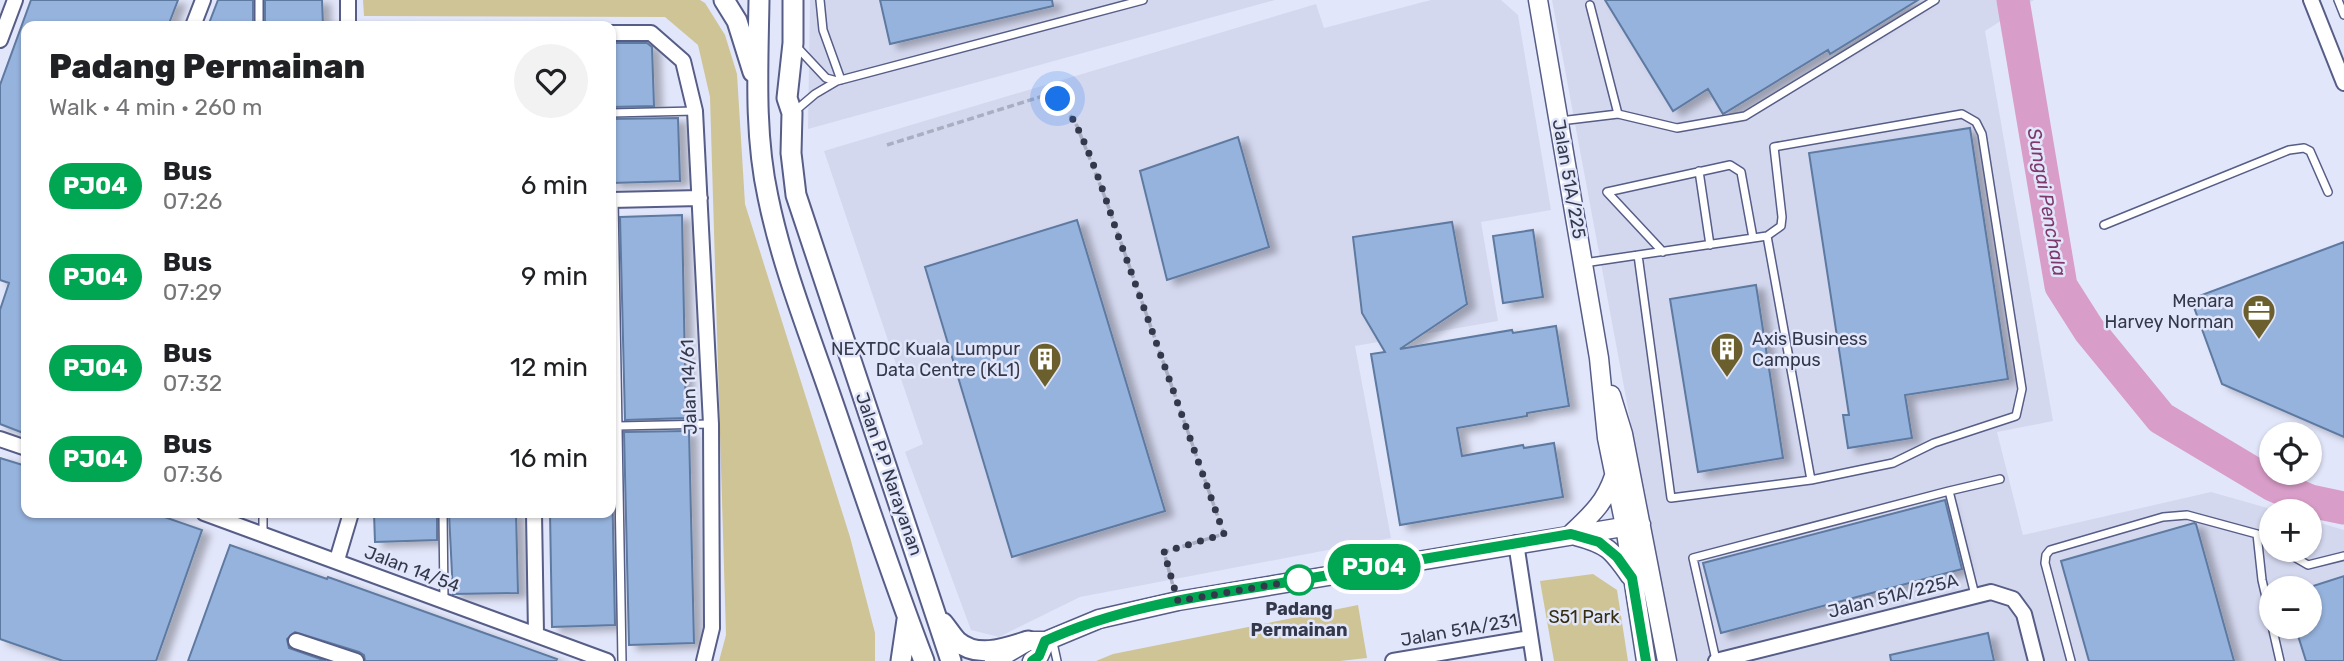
<!DOCTYPE html>
<meta charset="utf-8">
<style>
:root{--surface:#fff;--page:#f2f2f2;--text:#202124;--muted:#757577}
body{margin:0;font-family:Rubik,sans-serif;background:var(--page);color:var(--text);height:100vh;display:flex;flex-direction:column;font-size:26px;white-space:nowrap}
*{box-sizing:border-box;margin:0}
p{font-size:23px;color:var(--muted)}
.icon{flex:none;width:38px;height:38px;fill:none;stroke:currentColor;stroke-width:2;stroke-linecap:round;stroke-linejoin:round}
.map{position:relative;flex:1;overflow:hidden}
.details{position:absolute;left:21px;top:21px;width:595px;height:497px;display:flex;flex-direction:column;background:var(--surface);border-radius:14px;box-shadow:0 2px 5px #0004}
.details>*{flex:none}
.badge{padding:0 14px;border-radius:23px;font-size:24px;line-height:46px}
.tools{position:absolute;left:2259px;top:422px;display:grid;gap:14px}
.tools a{display:grid;place-items:center;width:63px;height:63px;border-radius:50%;background:var(--surface);box-shadow:0 2px 5px #0004;font-size:35px}
.you{position:absolute;width:35px;height:35px;margin:-18px;border:5px solid #fff;border-radius:50%;background:#1a73e8;box-shadow:0 0 0 10px #1a73e833}
.map>.badge{position:absolute;translate:-50% -50%;box-shadow:0 0 0 4px #fff}
.round{display:grid;place-items:center;flex:none;width:74px;height:74px;border-radius:37px;background:var(--page)}
.overview{display:flex;align-items:center;justify-content:space-between;height:119px;padding:0 28px}
h1{font-size:33px;font-weight:800;line-height:52px}
ul{padding:0;list-style:none}
li{display:flex;align-items:center;gap:21px;height:91px;padding:0 28px}
li div{flex:1}
li b{display:block;font-size:26px}
li em{font-style:normal}
li .badge{min-width:77px;font-weight:700;text-align:center}
.map>svg:first-child{display:block}
.built{fill:#d4d8ef;fill-rule:evenodd}
.green{fill:#cec496}
.lines{fill:none;stroke-linecap:round;stroke-linejoin:round}
.river{stroke:#d89dc8;stroke-width:33}
.building{fill:#96b3dd;stroke:#5e7aa1;stroke-width:2;filter:url(#shadow)}
.service-casing{stroke:#565d87;stroke-width:10}
.minor-casing{stroke:#565d87;stroke-width:18}
.tertiary-casing{stroke:#565d87;stroke-width:21}
.secondary-casing{stroke:#565d87;stroke-width:23}
.path{stroke:#aaaec2;stroke-width:3.5;stroke-dasharray:7 3.5;stroke-linecap:butt}
.service{stroke:#fff;stroke-width:7}
.minor{stroke:#fff;stroke-width:14}
.tertiary{stroke:#fff;stroke-width:18}
.secondary{stroke:#fff;stroke-width:19}
.line-casing{stroke:#fff;stroke-width:16}
.line{stroke:#00a651;stroke-width:10}
.walk{stroke:#34384b;stroke-width:7;stroke-dasharray:0 12.6}
.stop-dot{fill:#fff;stroke:#00a651;stroke-width:3.5}
.labels{text-anchor:middle;dominant-baseline:central;stroke-width:5;stroke-linejoin:round;paint-order:stroke}
.street-label{font-size:18px;fill:#34384b;stroke:#e2e6fa}
.poi-label{font-size:18px;fill:#34384b;stroke:#e2e6fa;text-anchor:end}
.stop-label{font-size:18px;font-weight:bold;fill:#34384b;stroke:#e2e6fa}
.park-label{font-size:18px;fill:#342d0e;stroke:#e2e6fa}
.water-label{font-size:19px;font-style:italic;fill:#7e386e;stroke:#e2e6fa}
</style>
<div class="map">
<svg width="2344" height="661" viewBox="0 0 2344 661">
<defs>
<filter id="shadow"><feDropShadow dx="8" dy="4.5" stdDeviation="3.5" flood-color="#0004"/></filter>
</defs>
<rect width="100%" height="100%" fill="#e2e6fa"/>
<path class="built" d="M810 0H1275L808 129Z
M1431 0H1501L1518 15 1551 210 1481 222 1498 321 1355 346 1391 538 1080 597 999 637 971 630 905 452 923 444 824 151 1316 4 1324 28Z
M1552 0H2034L1985 31 2053 421 1997 432 2023 535 2211 492 2278 511H2272V550H2310V520L2344 530V661H1675ZM2272 588H2310V626H2272Z"/>
<path class="green" d="M363 0H700L705 3 725 35 737 74 745 204 850 537 875 633V661H719L726 635 710 97 698 45 665 17 364 16Z
M1593 574 1617 590 1628 661H1554L1540 581Z
M1358 605 1367 658 1340 661H1096L1113 654Z"/>
<g class="lines">
<path class="river" d="M2013 0 2061 286 2089 330 2161 418 2273 485 2310 501 2344 508"/>
</g>
<path class="building" d="M31 0H178L168 26H26V434L0 424V310L9 283 0 280V85Z
M218 0H253V26H208Z
M265 0H322L323 26H265Z
M880 0H1052L1053 6 890 44Z
M1605 0H1918L1830 54 1828 50 1723 114 1708 89 1673 111Z
M611 43H647L652 47 654 106 611 107Z
M678 118 680 181 611 183V119Z
M1970 128 2008 379 1905 395 1912 438 1848 448 1843 415H1849L1809 153Z
M1238 137 1269 247 1167 280 1140 171Z
M682 215 686 418 625 420 620 217Z
M1077 220 1165 511 1012 557 925 267Z
M1452 222 1467 304 1400 349 1512 330 1513 333 1556 326 1569 406 1527 413V416L1457 428 1462 456 1523 445 1524 448 1554 443 1563 497 1400 525 1371 354 1385 352 1362 313 1353 237Z
M1533 230 1543 297 1503 303 1493 236Z
M2344 242V437L2222 384 2191 299Z
M1756 285 1783 458 1698 472 1670 299Z
M611 431 615 625 552 627 550 513H611Z
M686 431H689L694 643 629 645 624 432Z
M0 458 26 466V513H153L202 530 156 661H63L0 639Z
M1945 500 1962 569 1721 633 1703 563Z
M374 513H437V540L375 542Z
M449 513H516L518 593 453 594Z
M2194 523 2196 524 2234 661H2089L2061 561Z
M230 545 327 579 328 577 557 659 556 661H365L364 655 359 652 295 632 287 639 289 648 326 661H188Z
M2344 576V661H2306L2295 626H2310V587Z
M1988 633 1994 661H1891L1890 655Z"/>
<g class="lines">
<defs>
<path id="service" d="M259 0V26
M820 0 823 30 841 80
M2338 0 2344 15
M1590 5 1618 114
M837 81 1143 0
M795 111 815 94 837 81 826 78 796 46
M611 113 695 111
M1560 121 1618 114 1677 128 1745 116 1935 0
M1699 171 1710 245
M614 200 622 661
M2104 225 2289 150 2304 148 2310 151 2328 192
M1663 252 1607 192 1730 165 1741 172 1753 238
M1638 255 1671 498 1811 480 1893 463 1934 443 2016 416 2022 389 1982 134 1976 122 1962 114 1774 147 1782 217 1781 226 1767 236
M1584 263 1767 236 1811 480
M618 426 711 424
M1949 491 2000 479
M263 513V534
M443 513 444 601
M2257 534 2262 580 2272 623
M2282 550 2308 565 2344 556
M2272 626 2280 661
M1052 638 1057 661
M1716 660 1693 558 1949 491 1975 595
M2071 661 2045 563 2046 555 2050 550 2163 517 2187 515 2257 534 2272 543"/>
<path id="minor" d="M348 0V26
M2311 0 2344 83
M193 26 203 0
M611 33H651L683 61 695 111 711 424 712 628 704 661
M0 40 15 0
M611 200 700 198
M0 439 26 448
M204 513 607 661
M534 513 536 634
M1516 543 1534 661
M337 560 351 513
M296 641 356 661
M1393 661 1530 638
M1716 661 1991 592 2013 599 2024 614 2036 661"/>
<path id="tertiary" d="M1538 0 1599 358 1607 438 1625 526 1646 661
M1611 395 1623 434 1667 661
M1571 534C1591 515 1605 503 1614 476
M1576 536C1607 544 1612 550 1630 576
M994 661 1028 641H1046L1099 619 1178 601 1641 524
M1032 661 1039 656 1046 641"/>
<path id="secondary" d="M724 0 737 21 753 72
M759 0C758 65 754 133 768 197 782 266 809 333 832 400 862 487 891 575 924 661
M793 0V43L787 98 792 113 791 153 796 195 951 661
M943 623C948 629 952 636 957 641 977 659 1006 648 1028 641
M901 661 907 620"/>
</defs>
<use href="#service" class="service-casing"/>
<use href="#minor" class="minor-casing"/>
<use href="#tertiary" class="tertiary-casing"/>
<use href="#secondary" class="secondary-casing"/>
<path class="path" d="M887 145 1043 96H1053L1062 103 1077 126 1106 200 1224 534 1164 552 1173 586"/>
<use href="#service" class="service"/>
<use href="#minor" class="minor"/>
<use href="#tertiary" class="tertiary"/>
<use href="#secondary" class="secondary"/>
</g>
<g class="lines">
<defs>
<path id="line" d="M1032 661 1039 656 1045 641C1120 606 1207 595 1288 582 1382 566 1477 550 1571 534L1599 542 1617 557 1632 578 1646 661"/>
</defs>
<use href="#line" class="line-casing"/>
<use href="#line" class="line"/>
<path class="walk" d="M1058 99C1083 122 1108 207 1120 241 1155 338 1189 436 1224 534L1164 552 1178 601 1299 580"/>
</g>
<defs>
<symbol id="office-pin" viewBox="-11 -11 22 30"><path d="M0 17L-7.5 6A9.5 9.5 0 1 1 7.5 6Z" fill="#6b602d" stroke="#e2e6fa"/><path d="M-6-3h4V-5.5h4V-3h4V5H-6ZM-1-4.5V-3h2v-1.5ZM-6 0V1H6V0Z" fill="#fff"/></symbol>
<symbol id="building-pin" viewBox="-11 -11 22 30"><path d="M0 17L-7.5 6A9.5 9.5 0 1 1 7.5 6Z" fill="#6b602d" stroke="#e2e6fa"/><path d="M-4-6H4V6H1V3H-1V6H-4ZM-2.5-4.3h1.7v1.8h-1.7ZM.8-4.3h1.7v1.8H.8ZM-2.5-1h1.7V.8h-1.7ZM.8-1h1.7V.8H.8Z" fill="#fff"/></symbol>
</defs>
<g fill-rule="evenodd">
<use href="#office-pin" x="2240" y="292" width="38" height="52"/>
<use href="#building-pin" x="1708" y="330" width="38" height="52"/>
<use href="#building-pin" x="1026" y="340" width="38" height="52"/>
</g>
<circle class="stop-dot" cx="1299" cy="580" r="14"/>
<g class="labels">
<g class="street-label">
<text transform="translate(1569 179) rotate(80)">Jalan 51A/225</text>
<text transform="translate(689 387) rotate(-92)">Jalan 14/61</text>
<text transform="translate(889 474) rotate(71)">Jalan P.P Narayanan</text>
<text transform="translate(412 569) rotate(21)">Jalan 14/54</text>
<text transform="translate(1893 596) rotate(-14)">Jalan 51A/225A</text>
<text transform="translate(1459 630) rotate(-10)">Jalan 51A/231</text>
</g>
<g class="poi-label">
<text x="2234" y="301">Menara<tspan x="2234" dy="21">Harvey Norman</tspan></text>
<text x="1752" y="339" text-anchor="start">Axis Business<tspan x="1752" dy="21">Campus</tspan></text>
<text x="1020" y="349">NEXTDC Kuala Lumpur<tspan x="1020" dy="21">Data Centre (KL1)</tspan></text>
</g>
<g class="stop-label">
<text x="1299" y="609">Padang<tspan x="1299" dy="21">Permainan</tspan></text>
</g>
<g class="park-label">
<text x="1584" y="617">S51 Park</text>
</g>
<g class="water-label">
<text transform="translate(2047 202) rotate(80)">Sungai Penchala</text>
</g>
</g>
</svg>
<div class="tools">
<a><svg class="icon" aria-label="locate" viewBox="0 0 24 24"><circle cx="12" cy="12" r="6"/><path d="M12 2v4M12 18v4M2 12h4M18 12h4"/></svg></a>
<a>+</a>
<a>−</a>
</div>
<div class="you" style="left:1058px;top:99px"></div>
<b class="badge" style="left:1374px;top:567px;background:#00a651;color:#fff">PJ04</b>
<section class="details">
<div class="overview"><div><h1>Padang Permainan</h1><p>Walk · 4 min · 260 m</p></div><a class="round"><svg class="icon" aria-label="heart" viewBox="0 0 24 24"><path d="M12 20l-8-8c-3-5 5-10 8-4 3-6 11-1 8 4z"/></svg></a></div>
<ul>
<li><span class="badge" style="background:#00a651;color:#fff">PJ04</span><div><b>Bus</b><p>07:26</p></div><em>6 min</em></li>
<li><span class="badge" style="background:#00a651;color:#fff">PJ04</span><div><b>Bus</b><p>07:29</p></div><em>9 min</em></li>
<li><span class="badge" style="background:#00a651;color:#fff">PJ04</span><div><b>Bus</b><p>07:32</p></div><em>12 min</em></li>
<li><span class="badge" style="background:#00a651;color:#fff">PJ04</span><div><b>Bus</b><p>07:36</p></div><em>16 min</em></li>
</ul>
</section>
</div>
